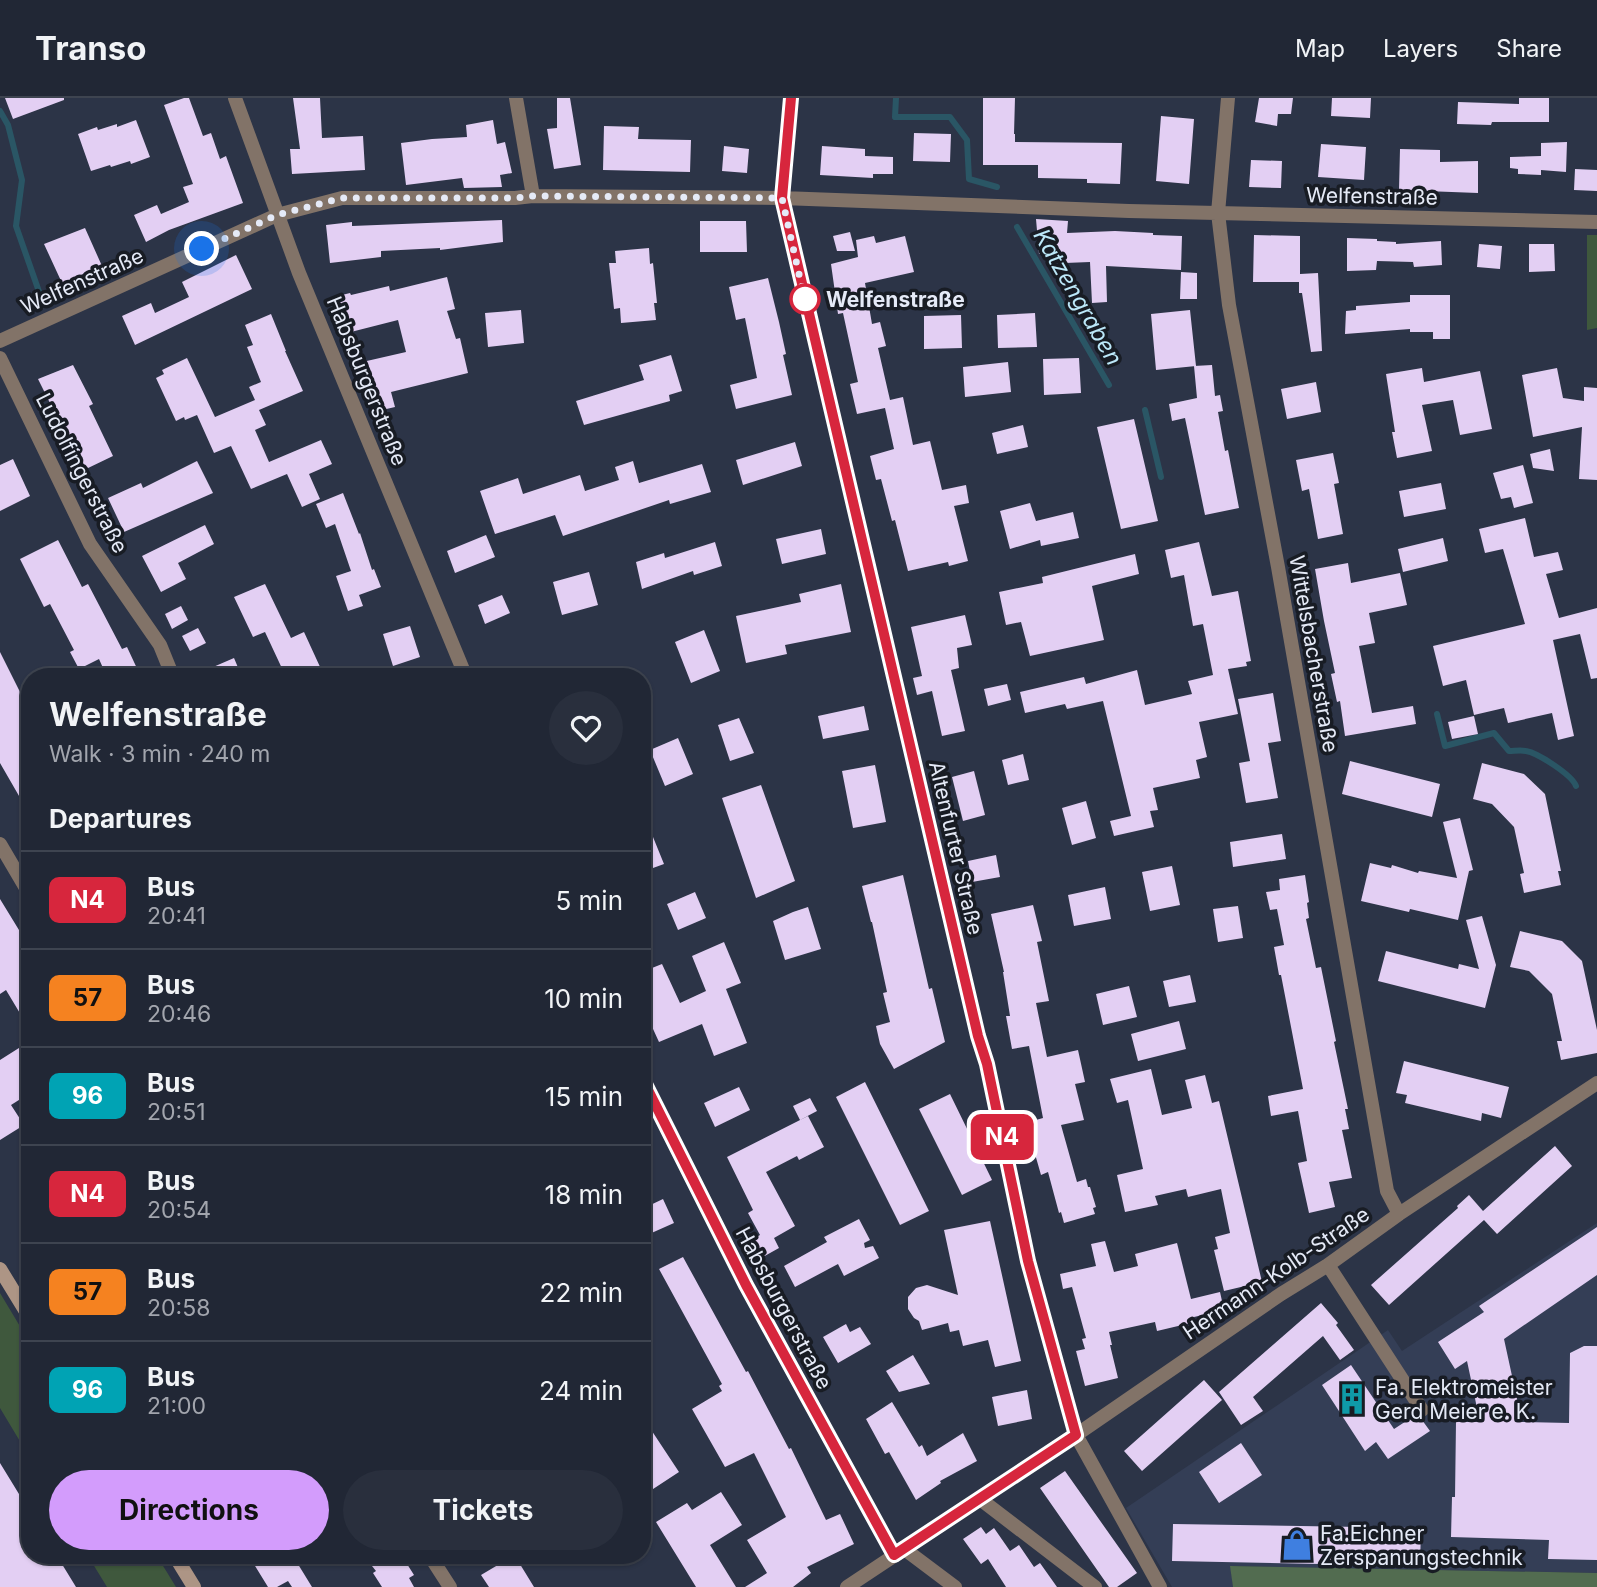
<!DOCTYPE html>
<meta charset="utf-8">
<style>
:root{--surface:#212735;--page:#292f3d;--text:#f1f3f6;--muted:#a2a5ad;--line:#3e4450;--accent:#d39cfc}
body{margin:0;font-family:Inter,sans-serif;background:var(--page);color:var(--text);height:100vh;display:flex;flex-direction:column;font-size:26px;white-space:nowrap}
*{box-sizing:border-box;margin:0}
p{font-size:23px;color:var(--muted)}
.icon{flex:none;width:38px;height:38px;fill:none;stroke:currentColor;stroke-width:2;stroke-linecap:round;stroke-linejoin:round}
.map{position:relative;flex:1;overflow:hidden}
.drawer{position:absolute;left:21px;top:570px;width:630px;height:896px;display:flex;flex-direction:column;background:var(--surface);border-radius:28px;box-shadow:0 2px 5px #0004,0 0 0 2px var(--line)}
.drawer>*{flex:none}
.badge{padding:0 14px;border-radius:10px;font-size:24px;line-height:46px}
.you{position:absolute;width:35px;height:35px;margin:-18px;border:5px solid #fff;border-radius:50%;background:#1a73e8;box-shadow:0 0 0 10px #1a73e833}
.map>.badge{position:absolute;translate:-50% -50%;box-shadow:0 0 0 4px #fff}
h2{padding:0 28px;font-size:26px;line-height:63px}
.round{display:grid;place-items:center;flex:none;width:74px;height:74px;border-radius:37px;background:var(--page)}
.head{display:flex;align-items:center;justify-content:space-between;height:119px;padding:0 28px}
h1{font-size:33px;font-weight:700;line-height:52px}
.button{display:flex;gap:14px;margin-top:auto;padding:14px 28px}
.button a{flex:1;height:80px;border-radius:42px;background:var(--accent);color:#111;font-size:28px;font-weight:700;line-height:80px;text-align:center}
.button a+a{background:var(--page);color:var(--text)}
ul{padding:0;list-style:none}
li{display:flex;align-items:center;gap:21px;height:98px;padding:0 28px;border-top:2px solid var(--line)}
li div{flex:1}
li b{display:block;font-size:26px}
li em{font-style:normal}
li .badge{min-width:77px;font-weight:700;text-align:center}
header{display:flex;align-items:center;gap:42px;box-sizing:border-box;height:98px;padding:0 35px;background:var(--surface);border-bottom:2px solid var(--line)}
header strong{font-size:33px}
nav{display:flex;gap:38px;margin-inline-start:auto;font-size:24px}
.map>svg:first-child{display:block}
.built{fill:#343e56}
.green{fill:#3f583d}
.forest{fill:#526c50}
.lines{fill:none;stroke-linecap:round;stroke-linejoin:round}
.stream{stroke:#2a5665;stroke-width:6}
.building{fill:#e3cff3}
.minor{stroke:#827368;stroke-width:14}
.secondary{stroke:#ad9585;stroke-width:14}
.line-casing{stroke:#fff;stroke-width:16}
.line{stroke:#d7263d;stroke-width:10}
.walk{stroke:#e5eaf7;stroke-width:7;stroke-dasharray:0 12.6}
.stop-dot{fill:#fff;stroke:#d7263d;stroke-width:3.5}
.labels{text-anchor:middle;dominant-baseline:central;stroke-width:7;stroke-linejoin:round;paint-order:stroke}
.street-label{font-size:21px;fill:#e5eaf7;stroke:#181c24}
.stop-label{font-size:21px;font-weight:bold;fill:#e5eaf7;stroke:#181c24;text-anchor:start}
.poi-label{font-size:21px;fill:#e5eaf7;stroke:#181c24;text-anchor:start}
.water-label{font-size:23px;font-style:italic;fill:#bce8f9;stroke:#181c24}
</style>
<header>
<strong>Transo</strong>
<nav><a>Map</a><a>Layers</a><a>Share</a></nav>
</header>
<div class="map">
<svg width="1597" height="1489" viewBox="0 0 1597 1489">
<rect width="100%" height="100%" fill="#2c3447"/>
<path class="built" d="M1597 1125V1475L1231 1468 1233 1489H1172L1126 1410 1388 1232 1402 1253Z"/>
<path class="green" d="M1587 137H1597V230L1587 232Z
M0 1195 30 1245V1360L0 1310Z
M88 1458H157L176 1489H107Z"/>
<path class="forest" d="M1230 1468 1597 1475V1489H1233Z"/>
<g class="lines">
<path class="stream" d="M896 0 895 19H950L967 42 969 81 997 89
M0 13 8 27 22 82 16 128 43 205
M1017 129 1109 287
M1145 312 1161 379
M1437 616 1445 648 1494 635 1509 653C1514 653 1521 652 1526 653 1538 655 1572 677 1576 688"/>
</g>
<path class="building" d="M5 0H64V2L13 21Z
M184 0H189L203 38 211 35 220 61 226 58 243 105 169 132 146 144 134 117 157 107 161 116 189 104 183 89 193 86 164 7Z
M293 0H320L322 40 363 38 365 72 292 76 290 51H300Z
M557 0H570L581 67 554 71 547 31 557 30Z
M983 0H1015L1014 36H1015V44L1122 45 1120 86 1087 85V81L1038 80V67H983Z
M1259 0H1293L1291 16H1278L1277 28 1255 24Z
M1332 0H1371L1370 20 1331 18Z
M1519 0H1549V24H1492L1491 27 1457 26 1458 4 1519 6Z
M1161 18 1194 21 1189 86 1156 83Z
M136 22 150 59 131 66 130 63 111 69 110 67 91 73 78 36 97 29 98 32 117 26V29Z
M493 22 497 46 505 44 512 75 500 77 502 89 464 90 462 80 406 87 401 45 432 41 467 39 466 27Z
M604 28 639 29 638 41 691 42 690 74 603 72Z
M914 35 951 36 950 64 913 63Z
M1567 44 1566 74 1541 72V77L1518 76V71L1510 70V59L1541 58V45Z
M1321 46 1366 49 1364 82 1318 79Z
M724 48 749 51 747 75 722 73Z
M822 48 865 51V58L893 59V76H873V80L820 77Z
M1400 51 1440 52V64L1478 63V95L1399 92Z
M1251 62 1282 63 1281 90 1249 89Z
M1575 71 1597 72V93L1574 92Z
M1036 121 1068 123 1067 135 1115 133 1153 135V137L1182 138 1181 172 1106 168 1107 204 1092 205 1090 164 1065 165 1064 155 1039 156Z
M502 122 503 144 440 152V150L381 153V159L330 165 326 127 352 124V128Z
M700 123H746L747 154H700Z
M85 130 102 168 62 185 44 146Z
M850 134 855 153H837L833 138Z
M1254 137 1300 138V176L1318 175 1322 253 1311 254 1302 195H1299V184H1253Z
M874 138 876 145 905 138 914 174 865 185 872 226 880 224 886 248 878 250 890 302 903 299 913 347 930 343 942 392 966 387 969 405 954 408 968 463 949 468 948 464 908 473 895 422 892 423 881 381 876 382 870 358 894 351 885 310 857 316 850 286 858 284 843 215 838 216 831 166 858 159 856 142Z
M1347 140 1377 141V143L1396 144V146L1441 143 1442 167 1414 169 1413 164 1377 163 1376 172 1347 173Z
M1479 146 1502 148 1500 171 1477 169Z
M1529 146H1554L1555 173 1529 174Z
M649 150 650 166 653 165 657 205H654L656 222 621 225 620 210 614 211 609 165H616L615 153Z
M236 157 252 191 135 247 122 218 151 205 155 215 189 199 182 184Z
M1181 174 1197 175V201H1180Z
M447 179 455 211 447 213 456 241 460 240 468 275 391 294 395 309 378 313 369 279 362 281 358 265 406 254 398 222 343 236 334 199 350 195 351 197 389 188 390 193Z
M768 180 779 224 786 256 783 257 792 297 736 311 730 287 757 280 745 220 736 222 729 189Z
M1410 197H1450V241H1433V234H1410V231L1345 236 1346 213 1356 212V208L1410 204Z
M521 212 524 245 488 249 485 215Z
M1190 212 1196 268 1156 272 1151 216Z
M1035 215 1037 249 998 250 997 217Z
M271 216 286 253H285L303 293 259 312 266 327 255 332 269 364 321 342 332 366 309 376 320 401 302 409 287 376 251 391 231 348 214 355 197 317 185 322 184 319 176 323 156 280 164 276 162 272 187 260 215 319 255 302 249 289 261 284 247 249 253 247 245 227Z
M961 217 962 250 924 251V218Z
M671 257 682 293 669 297 670 303 584 327 576 303 644 282 639 267Z
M1079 260 1081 295 1044 297 1043 261Z
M1008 264 1011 294 965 299 963 269Z
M73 267 93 306 89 308 113 358 86 371 61 320 58 321 38 281Z
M1212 267 1215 298 1220 297 1223 313 1218 314 1225 353 1228 352 1239 410 1205 417 1185 320 1172 323 1169 306 1197 300 1194 268Z
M1422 270 1424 284 1480 273 1492 331 1460 337 1453 302 1422 307 1432 353 1397 360 1392 334H1395L1386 276Z
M1557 270 1563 300 1584 303V289L1597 290V382L1579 381 1582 329 1533 339 1522 277Z
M1316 284 1321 314 1287 321 1281 291Z
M1134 321 1158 423 1121 431 1097 329Z
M1023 327 1028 349 997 356 992 335Z
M795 344 802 368 743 387 736 362Z
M1550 351 1554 373 1533 370 1530 356Z
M1333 355 1339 385 1334 386 1343 436 1318 441 1309 391 1302 393 1296 362Z
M13 361 30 398 0 413V367Z
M197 363 213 395 124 434 108 400 141 385 143 390Z
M633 363 639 385 702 366 711 394 670 406 669 402 563 438 555 417 495 436 480 393 518 380 523 396 580 377 585 393 619 382 615 369Z
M1523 367 1533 405 1514 410 1511 399 1501 401 1493 375Z
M1441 385 1446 411 1404 419 1399 393Z
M343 395 359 436 360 435 372 472 374 471 381 489 359 497 363 508 348 513 336 478 351 473 335 426 326 430 316 406Z
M1030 405 1036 423 1073 414 1079 440 1041 448 1040 442 1010 451 1000 413Z
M1525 420 1534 459 1558 454 1563 472 1546 476 1559 520 1597 510V580L1591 581 1580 536 1553 542 1574 638 1558 642 1552 615 1508 625 1504 610 1474 617 1466 582 1443 588 1433 548 1525 526 1503 451 1485 455 1479 431Z
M205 427 214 446 178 465 186 481 161 494 142 458Z
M821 431 826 456 782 466 776 441Z
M486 437 495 459 455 475 447 453Z
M1443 440 1448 463 1403 474 1398 451Z
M58 442 82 489 88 486 122 551 127 549 141 579H107L99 561 79 571 70 554 74 552 50 506 44 509 20 461Z
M715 444 722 468 694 477 693 473 642 491 636 464 664 455 665 460Z
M1199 444 1212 498 1238 493 1251 563 1246 564 1247 568 1228 571 1238 616 1199 624 1207 659 1196 662 1200 680 1153 690 1158 712 1150 713 1154 729 1114 738 1110 723 1131 718 1103 603 1067 611 1065 606 1025 615 1020 594 1084 579 1086 586 1137 572 1145 607 1192 596 1188 583 1213 577 1203 526 1193 528 1184 477 1171 480 1165 452Z
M1135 456 1139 476 1092 488 1104 542 1030 558 1021 524 1006 527 999 494 1043 485 1042 479Z
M1348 465 1351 485 1400 475 1407 507 1369 515 1375 545 1359 548 1372 615 1413 608 1416 626 1345 638 1340 603 1337 604 1331 576 1335 575 1324 523 1315 471Z
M589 474 598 507 562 517 553 484Z
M265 486 291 540 304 534 321 571 304 579H286L265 534 253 539 234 499Z
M841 486 851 534 785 547 787 556 746 565 736 518 801 504 799 496Z
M502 497 510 515 485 526 478 507Z
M181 508 188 522 172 531 165 516Z
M965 517 972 547 957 550 959 570 951 572 965 633 942 638 932 593 917 597 913 580 922 578 911 529Z
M410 528 420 559 393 568 383 536Z
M198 530 206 545 190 553 182 538Z
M704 532 720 573 691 585 675 544Z
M0 554 30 614V717L0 665Z
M234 560 242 579H190Z
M1007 586 1011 602 988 608 984 591Z
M1273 595 1281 643 1268 645 1278 700 1246 705 1239 665 1250 663 1238 601Z
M864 608 869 632 823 641 818 618Z
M1474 618 1478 636 1452 641 1448 624Z
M739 620 754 655 730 663 718 627Z
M678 640 693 676 665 688 650 652Z
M1023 656 1029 682 1008 687 1002 662Z
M1350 663 1440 686 1432 719 1342 696Z
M1482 665 1524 676 1545 696 1561 773H1558L1561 787 1524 795 1520 776 1524 775 1514 729 1492 706 1473 701Z
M875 667 886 724 853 730 842 673Z
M974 673 985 717 963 723 952 679Z
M761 687 795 783 756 800 722 700Z
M1086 703 1096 740 1072 747 1062 710Z
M642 712 664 766 642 774Z
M1460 720 1473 772 1469 773 1458 822 1410 811 1409 814 1361 803 1370 765 1391 770 1392 767 1418 775 1419 773 1457 780 1443 724Z
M1282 736 1286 761 1233 769 1230 744Z
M996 757 1000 779 972 784 968 763Z
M1172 768 1180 807 1150 813 1142 774Z
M903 777 929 891 932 890 945 944 894 971 880 946 876 928 890 924 883 895 887 894 872 824H871L862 788Z
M1305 777 1309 804 1307 805 1309 820 1306 821 1316 870 1321 869 1336 943 1334 944 1348 1011H1345L1349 1031 1342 1032 1352 1080 1329 1084 1335 1109 1309 1115 1298 1065 1307 1063 1298 1013 1271 1018 1268 998 1303 991 1281 877H1279L1274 849 1284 847 1277 811 1270 812 1266 794 1280 792 1279 781Z
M1105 789 1111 821 1074 828 1068 797Z
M695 794 706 820 678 832 667 806Z
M0 801 30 850V932L6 892 0 896Z
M1033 807 1042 843 1037 844 1049 903 1036 905 1047 959 1078 952 1085 984 1075 986 1084 1022 1061 1027 1077 1084 1086 1081 1088 1089H1090L1096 1109 1093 1110 1095 1116 1064 1125 1061 1114 1059 1115 1048 1074 1041 1077 1031 1042 1023 1045 1018 1027 1043 1020 1029 948 1012 951 1006 918H1010L1003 874H1004L991 816Z
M1238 808 1243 840 1218 844 1213 811Z
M808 809 821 851 785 862 773 823 793 814Z
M1482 818 1496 867 1485 910 1378 883 1386 853 1458 871 1459 866 1479 871 1466 822Z
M1520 833 1562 843 1582 863 1597 932V955L1561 962 1557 943H1562L1552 896 1529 873 1510 869Z
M724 844 741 885 726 891 747 945 714 958 702 926 659 944 648 920 653 918 642 893V874L662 866 680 905 706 893 692 858Z
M1190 877 1196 904 1169 909 1163 883Z
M1129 888 1137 919 1103 927 1096 896Z
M1179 923 1186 951 1138 963 1131 936Z
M30 943V995L11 1007 24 1027 0 1042V962Z
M1404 963 1509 989 1501 1020 1482 1015 1481 1023 1405 1005 1407 997 1396 995Z
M1151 971 1162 1017 1192 1010 1185 982 1205 977 1212 1005 1219 1003 1262 1184 1224 1193 1214 1152 1218 1151 1215 1139 1230 1135 1221 1091 1188 1099 1186 1091 1155 1098 1158 1107 1125 1114 1117 1077 1143 1071 1128 1002 1117 1005 1110 981Z
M865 984 929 1113 900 1127 836 999Z
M739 989 750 1012 715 1029 704 1005Z
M950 996 992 1082 962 1097 919 1011Z
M810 1000 817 1013 800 1022 793 1008Z
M808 1018 824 1049 799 1062 797 1058 766 1074 795 1128 774 1140 779 1150 761 1160 751 1142 760 1137 748 1115 753 1112 727 1059Z
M1555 1048 1572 1068 1497 1136 1484 1122 1389 1207 1371 1187 1458 1110 1457 1108 1469 1097 1483 1113Z
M663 1101 674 1125 647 1137 642 1126V1111Z
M859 1121 870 1142 864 1145 865 1150 873 1148 879 1160 844 1178 838 1166 795 1189 784 1168 827 1144 824 1139Z
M990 1123 1021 1263 995 1269 988 1242 963 1248 959 1232 950 1234 948 1225 922 1232 919 1223 914 1220 908 1211V1199L916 1190 927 1187 958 1197 944 1132Z
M1597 1129V1177L1504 1241 1522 1324 1569 1325 1570 1255 1584 1248H1597V1462L1548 1461 1549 1442 1451 1439 1452 1399H1455L1456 1324H1480L1467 1263 1455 1271 1438 1244 1484 1214 1479 1208Z
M1105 1143 1114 1174 1138 1168 1135 1156 1177 1145 1191 1201 1220 1194 1224 1212 1194 1219 1195 1224 1157 1233 1155 1224 1109 1234 1112 1247H1110L1118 1280 1085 1288 1076 1253 1085 1251 1082 1241 1086 1240 1072 1189 1063 1191 1060 1176 1096 1168 1091 1146Z
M683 1159 746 1274 748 1273 789 1351 791 1350 826 1422 840 1416 854 1446 807 1469 811 1475 793 1489H745L767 1475 747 1442 786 1419 754 1355 725 1369 692 1311 722 1293 719 1288 722 1286 659 1171Z
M1321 1205 1338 1225 1336 1227 1354 1252 1340 1262 1323 1238 1253 1299 1263 1313 1241 1327 1219 1294Z
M846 1226 850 1234 860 1229 871 1246 838 1265 823 1239Z
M913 1257 930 1286 899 1294 886 1273Z
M1351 1267 1394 1331 1414 1318 1422 1322 1430 1333 1388 1361 1376 1344 1365 1353 1322 1287Z
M1204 1282 1222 1302 1142 1373 1124 1353Z
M1027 1292 1032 1321 998 1328 992 1299Z
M892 1304 919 1349 922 1347 927 1358 963 1335 977 1363 940 1383 941 1385 916 1402 889 1354 885 1356 866 1321Z
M642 1318 679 1374 650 1393 642 1380Z
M1241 1345 1262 1377 1219 1405 1199 1374Z
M0 1365 30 1414V1458H57L76 1489H0Z
M1065 1373 1137 1475 1117 1489H1109L1040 1390Z
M721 1394 742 1427 710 1447 736 1489H696L656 1424 687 1405 692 1412Z
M1173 1426 1421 1430 1420 1468 1172 1463Z
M981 1429 986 1436 994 1430 1010 1453 1019 1447 1034 1469 1040 1465 1057 1489H1006L988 1461 981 1466 963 1441Z
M249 1458H293L312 1489H292L288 1483 277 1489H268Z
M389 1458H402L414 1477 409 1480 414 1489H382L373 1475 376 1473 372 1468Z
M513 1458H515L534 1489H489L481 1477Z"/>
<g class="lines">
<path class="minor" d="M235 0 299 175 466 579
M516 0 533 98
M791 0 782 100 978 938 987 966 1028 1163 1076 1337 1160 1489
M1228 0 1218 115 1229 207 1278 469 1387 1093 1399 1116
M0 243 277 117 342 100H515L533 98 782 100 1129 113 1597 124
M0 260 90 446 160 547 173 579
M0 746 30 797
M642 980 746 1187 894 1457
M1328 1167 1422 1312
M980 1401 1095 1489
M903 1450 955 1489
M430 1458 450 1489
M847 1489 1076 1337 1281 1196 1328 1167 1399 1116 1597 985"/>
<path class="secondary" d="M0 1171 30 1220
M175 1458 194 1489"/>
</g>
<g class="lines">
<defs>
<path id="line" d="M642 980 746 1187 894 1457 1076 1337 1028 1163 987 966 978 938 782 100 791 0"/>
</defs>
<use href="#line" class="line-casing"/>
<use href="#line" class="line"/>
<path class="walk" d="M202 151 277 117 342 100H515L533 98 782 100 805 203V201"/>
</g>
<defs>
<symbol id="building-bare" viewBox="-9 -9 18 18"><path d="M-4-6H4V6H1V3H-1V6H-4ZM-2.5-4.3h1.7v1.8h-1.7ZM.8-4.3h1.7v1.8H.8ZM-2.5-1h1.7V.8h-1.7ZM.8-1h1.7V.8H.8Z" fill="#0f9aa8" stroke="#181c24" stroke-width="2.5" paint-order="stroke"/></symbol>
<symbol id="shop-bare" viewBox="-9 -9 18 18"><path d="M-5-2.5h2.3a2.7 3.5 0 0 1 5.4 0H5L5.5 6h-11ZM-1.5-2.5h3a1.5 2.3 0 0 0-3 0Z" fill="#3f7fe0" stroke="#181c24" stroke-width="2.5" paint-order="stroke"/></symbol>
</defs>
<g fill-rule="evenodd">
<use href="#building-bare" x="1330" y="1279" width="44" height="44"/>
<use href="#shop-bare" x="1275" y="1425" width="44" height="44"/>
</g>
<circle class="stop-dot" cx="805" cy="201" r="14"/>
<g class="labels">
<g class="street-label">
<text transform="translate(1372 98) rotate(1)">Welfenstraße</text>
<text transform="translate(82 183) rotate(-24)">Welfenstraße</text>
<text transform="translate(367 283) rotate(68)">Habsburgerstraße</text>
<text transform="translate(82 375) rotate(63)">Ludolfingerstraße</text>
<text transform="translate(1314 556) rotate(80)">Wittelsbacherstraße</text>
<text transform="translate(956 750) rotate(77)">Altenfurter Straße</text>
<text transform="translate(1276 1175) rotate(-34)">Hermann-Kolb-Straße</text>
<text transform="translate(784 1210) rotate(62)">Habsburgerstraße</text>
</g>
<g class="stop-label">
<text x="826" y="201">Welfenstraße</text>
</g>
<g class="poi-label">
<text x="1375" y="1289">Fa. Elektromeister<tspan x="1375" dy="24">Gerd Meier e. K.</tspan></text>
<text x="1320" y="1435">Fa.Eichner<tspan x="1320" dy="24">Zerspanungstechnik</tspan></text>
</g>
<g class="water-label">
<text transform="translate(1078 199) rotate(60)">Katzengraben</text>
</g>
</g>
</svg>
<div class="you" style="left:202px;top:151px"></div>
<b class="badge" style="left:1002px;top:1039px;background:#d7263d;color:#fff">N4</b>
<section class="drawer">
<div class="head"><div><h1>Welfenstraße</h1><p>Walk · 3 min · 240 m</p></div><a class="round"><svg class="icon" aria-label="heart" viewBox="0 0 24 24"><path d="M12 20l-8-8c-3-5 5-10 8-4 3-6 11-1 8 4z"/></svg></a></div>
<h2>Departures</h2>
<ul>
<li><span class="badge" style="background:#d7263d;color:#fff">N4</span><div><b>Bus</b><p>20:41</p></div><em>5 min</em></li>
<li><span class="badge" style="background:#f58220;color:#111">57</span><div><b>Bus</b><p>20:46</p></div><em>10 min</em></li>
<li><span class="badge" style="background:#00a3b4;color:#fff">96</span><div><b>Bus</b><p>20:51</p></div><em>15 min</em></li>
<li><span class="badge" style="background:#d7263d;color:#fff">N4</span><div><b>Bus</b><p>20:54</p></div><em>18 min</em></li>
<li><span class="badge" style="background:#f58220;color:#111">57</span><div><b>Bus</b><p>20:58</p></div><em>22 min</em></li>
<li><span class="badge" style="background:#00a3b4;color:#fff">96</span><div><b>Bus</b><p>21:00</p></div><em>24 min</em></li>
</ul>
<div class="button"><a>Directions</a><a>Tickets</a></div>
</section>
</div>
